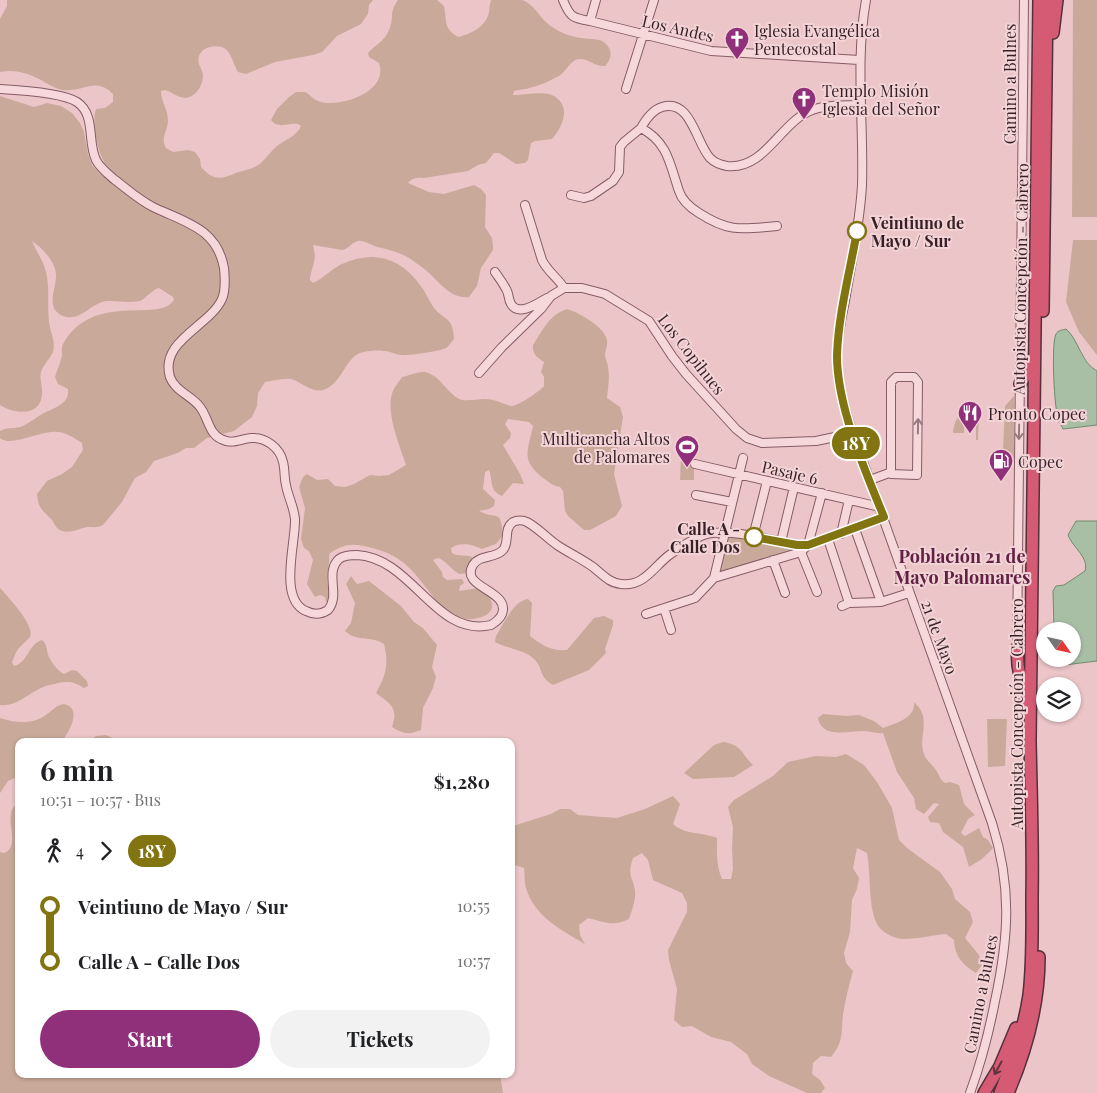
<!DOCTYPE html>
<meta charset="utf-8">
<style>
:root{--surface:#fff;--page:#f2f2f2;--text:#202124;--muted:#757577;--accent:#90307b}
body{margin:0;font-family:"Playfair Display",serif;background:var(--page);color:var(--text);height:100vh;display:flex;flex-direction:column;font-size:19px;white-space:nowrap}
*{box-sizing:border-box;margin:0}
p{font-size:16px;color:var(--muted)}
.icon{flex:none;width:28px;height:28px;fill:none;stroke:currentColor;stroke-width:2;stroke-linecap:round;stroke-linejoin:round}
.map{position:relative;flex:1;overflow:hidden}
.panel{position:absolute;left:15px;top:738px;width:500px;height:340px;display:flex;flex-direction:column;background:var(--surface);border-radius:10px;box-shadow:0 1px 4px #0004}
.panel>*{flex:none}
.badge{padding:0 10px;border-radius:16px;font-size:18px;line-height:32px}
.needle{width:32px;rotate:124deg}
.buttons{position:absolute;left:1036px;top:622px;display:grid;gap:10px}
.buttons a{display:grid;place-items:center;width:45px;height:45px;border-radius:50%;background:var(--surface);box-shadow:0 1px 4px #0004;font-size:25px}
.map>.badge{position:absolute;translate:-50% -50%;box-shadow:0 0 0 2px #fff}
.legs{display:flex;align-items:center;gap:8px;height:55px;padding:0 25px;font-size:16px}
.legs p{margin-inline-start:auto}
.summary{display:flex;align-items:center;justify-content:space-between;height:85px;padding:0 25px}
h1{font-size:28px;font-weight:700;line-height:38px}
.button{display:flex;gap:10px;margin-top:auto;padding:10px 25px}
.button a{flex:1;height:58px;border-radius:30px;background:var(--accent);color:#fff;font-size:20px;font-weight:700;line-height:58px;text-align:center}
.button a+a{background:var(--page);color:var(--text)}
ul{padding:0 25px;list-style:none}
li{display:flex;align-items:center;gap:18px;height:55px;font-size:19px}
li i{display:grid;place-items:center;width:8px;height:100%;margin:0 6px;background:currentColor}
li i::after{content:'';width:12px;height:12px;margin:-6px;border:4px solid;border-radius:50%;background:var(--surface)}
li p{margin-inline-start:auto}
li:first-child i{background:linear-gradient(#0000 50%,currentColor 0)}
li:last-child i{background:linear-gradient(currentColor 50%,#0000 0)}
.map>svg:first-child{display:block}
.green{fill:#c9aa9a}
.water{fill:#a8bfa6;stroke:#6e8c6e}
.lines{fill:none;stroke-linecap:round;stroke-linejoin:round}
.minor-casing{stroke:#855c66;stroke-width:10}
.highway-casing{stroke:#53303b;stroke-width:14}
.minor{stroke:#f6d8da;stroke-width:8}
.highway{stroke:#d55b75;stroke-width:11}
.oneway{stroke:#967c80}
.oneway2{stroke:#66313e}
.line-1-casing{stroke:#fff;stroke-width:11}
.line-1{stroke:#827411;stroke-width:8}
.stop-1-dot{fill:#fff;stroke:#827411;stroke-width:2.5}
.labels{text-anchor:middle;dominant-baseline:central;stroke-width:4;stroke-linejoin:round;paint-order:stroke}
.street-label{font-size:16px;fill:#361f26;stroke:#f3d4d6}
.poi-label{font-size:16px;fill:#361f26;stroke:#f3d4d6;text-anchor:start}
.stop-label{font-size:16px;font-weight:bold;fill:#361f26;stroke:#f3d4d6;text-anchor:start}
.neighbourhood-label{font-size:18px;font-weight:bold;fill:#602144;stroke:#f3d4d6}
</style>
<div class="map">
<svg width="1097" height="1093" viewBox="0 0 1097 1093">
<rect width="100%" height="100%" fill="#ebc5c8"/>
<path class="green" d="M7 0H373L369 5 368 14 361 24 337 36 322 52 313 55 275 62 246 74 238 72C230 58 231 43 210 47 205 48 201 51 199 56 197 63 200 65 202 71 206 81 197 97 186 98 178 98 172 92 165 90L161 91C161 101 168 110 168 120 168 131 160 137 166 148L173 152 188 150 195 152 200 159 201 167C216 183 222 178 239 172 247 169 254 169 261 163 267 157 271 151 277 146 286 139 297 136 301 126L298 124C287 122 279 130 271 120L277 109 289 97 296 92H305C311 95 313 100 321 102 341 107 389 92 379 63L369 57 368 53C375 45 385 41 389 30 395 17 388 14 398 0H437L444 6C447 21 443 28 458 37 470 34 483 28 488 16 490 11 489 5 491 0 500 0 512 0 522 0 533 3 539 16 547 23 556 31 570 37 582 38 591 40 600 37 607 45 613 52 611 60 605 66 595 67 588 58 579 59 570 60 566 72 559 76 542 85 533 88 514 91L513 95C525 95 537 92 549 94 553 95 556 97 559 100 570 111 561 129 552 139L535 141 531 143 528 160 525 163 516 164 499 153H494L486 163 478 165 468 171 424 178C418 177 411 178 408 183L429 192 444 194 474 185 481 189 486 195 485 227 492 238 493 245V250L481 268 477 286 469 297C451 299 440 283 428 272 422 267 415 262 409 258 398 252 388 249 377 247 371 245 364 240 358 241 352 242 349 249 342 250L313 245C318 263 311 265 310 280L313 283C324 278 331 269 342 264 373 250 400 257 420 285 425 291 428 299 432 305 442 321 453 314 454 339 451 342 449 346 446 348 441 351 408 356 401 355 398 355 394 353 390 352 382 350 372 350 364 352 345 355 343 384 323 390 311 393 302 382 291 379 282 378 274 381 265 382L258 393 257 406 252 417 234 431 207 438 194 448H186L178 453 154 461 146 472 135 478 122 502 103 525C98 528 93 527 88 527 79 528 69 535 60 530 55 528 54 521 50 518 42 510 38 507 37 494L47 481 62 474 72 467 83 450 82 443C74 438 66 432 57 432 40 430 12 448 0 438V431C7 427 13 429 20 427 29 424 36 417 44 413 54 408 70 404 68 389L58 384 55 377C57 370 61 362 62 355 62 351 61 348 63 344 94 290 159 324 174 300L173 297 159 288C151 290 147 298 140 301 126 304 111 299 102 302 89 306 79 322 63 316 44 308 57 288 56 274 55 261 42 248 32 241 36 251 43 260 46 272 50 288 47 305 49 322 50 332 56 341 53 352 50 359 43 365 41 372 39 379 43 387 42 395 40 417 14 414 0 405V96L34 107 47 103 61 106 72 113 80 123 84 132 88 154 92 165 100 174 117 186 136 194C127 184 116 177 107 166 98 156 91 122 96 109L105 108 113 102V94C95 76 83 93 62 90 54 88 48 84 41 80 27 73 16 69 0 72V19L7 6Z
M1073 0H1097V217H1072Z
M1073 240H1097V355L1079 332 1066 302Z
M567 309C578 312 605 327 607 340 608 345 605 350 605 355 605 359 608 363 608 367 610 377 608 388 607 398L620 407 623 417 614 474 622 506 616 516 590 530H584L568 516 565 511 563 491 560 487C553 486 549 482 543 478 520 460 528 451 533 426L529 422 508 419 505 424 511 433 510 438 503 445 520 474 524 484 513 483 502 496C489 491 493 480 489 470L485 472 483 489 495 500 494 506 489 509 479 511C498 521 500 507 503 535L496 544 482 549C471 544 461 542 451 548L452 553C459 557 465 554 472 557L470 573 459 574C451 569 445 560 438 558L433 560 442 572 443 577 447 580 462 579 464 583 460 586 459 591 479 588C513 612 473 626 453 616 444 612 437 602 431 594 411 568 402 555 368 547 352 543 343 544 329 554 330 564 327 570 327 580 327 587 332 593 331 601L326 602 325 597 320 595 315 597 307 584 313 560 309 551 304 548 301 539 305 508 299 487 303 477 307 474 317 480 328 479 335 486 345 487 354 484 370 475 379 476 389 475 406 465C400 446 386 414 392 394 393 388 399 382 402 377 409 376 419 371 425 372 442 376 447 395 462 400 469 401 478 399 485 399 495 399 503 404 511 406 517 407 540 391 544 386V377L541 372 544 362C537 357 532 354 533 345 543 330 549 315 567 309Z
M1014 396V463L1003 449 1005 406Z
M979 411 978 440H976V417H964V433H953C954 424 955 418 964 413L965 414Z
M681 456 694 457V480H680Z
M727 531 803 548 716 576Z
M351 576 357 584 369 581 401 606 414 622 423 628 437 645 432 667 436 677 433 688 423 708 421 730C409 735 403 734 392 727 399 707 390 704 376 693 386 675 389 665 384 644 370 635 359 643 345 631L351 623 355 603 346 584Z
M0 588C7 596 36 626 30 637 27 641 22 644 19 648 15 653 14 658 12 662L14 666C28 663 28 644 42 640 48 645 46 652 50 659 53 664 59 672 64 674L72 670 77 671 87 681 88 686 84 688C74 682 70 681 58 683 51 685 46 685 39 689 27 695 15 707 0 705Z
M528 599 532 603 530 636C543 646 551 651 567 650L594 618 604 616 613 620V625L605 649 606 653 589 670 553 685C538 676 544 670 535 660 525 649 507 649 495 642L496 636C504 624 513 601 528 599Z
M914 702C932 718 919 733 923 751 925 760 931 763 936 770 940 776 940 780 945 783L950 782 959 785 964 804 975 815 968 819 961 833 965 836 979 828 983 837 988 840 993 848 982 859 969 867 963 847 943 832 939 823 930 822 928 817 939 804 934 803 924 814 916 809 914 798 897 772 883 733C876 734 870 731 863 731 848 731 822 739 818 718L823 714 847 716 859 715 874 721 883 728C895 724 916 718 914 702Z
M64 704C83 708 69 732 62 741H19V776L8 781 0 793V718C15 723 34 725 47 714 55 709 54 706 64 704Z
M987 719H1007L1005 766 988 767Z
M106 735 120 741H90L96 736Z
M723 742C742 745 741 753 753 765L734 777 693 779 684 773 714 745Z
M846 754 864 765 877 782 892 808 899 840 907 848 940 872 952 889 955 899 970 912 973 922 965 938 979 955 982 965 976 973C962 964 955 957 954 940L946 934C932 935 919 939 904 939 894 939 880 932 876 922 868 903 871 874 867 853L857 848 853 868 859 878 857 889 852 900 850 932 844 953 846 963 853 971C849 986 845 1000 843 1015 841 1033 844 1041 831 1057L821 1056 813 1063 812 1074 820 1080 825 1088 821 1093H807L769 1076 752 1064 747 1054 731 1042 711 1037 692 1026 682 1027 674 1020 677 989 669 960 668 950 687 912V903L682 893 653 880 648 860 642 853 633 858C627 876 632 875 635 890 636 900 632 910 629 919 613 927 604 922 588 918L579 925 580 935 585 944C561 930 534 916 526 888 524 882 525 874 524 868L511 864V828L516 825 551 814 560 809H570L578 815 617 818 645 809 673 796 680 804 673 824C685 835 702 832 717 838 717 852 716 865 722 879H731L733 869 732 849 733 827 728 807 734 800 773 776 788 762 816 756 836 757Z
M19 800V1074H500L503 1093H0V852L4 853C19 847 8 826 11 813 12 808 16 804 19 800Z"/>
<path class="water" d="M1066 329C1079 340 1081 363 1097 371V425L1063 429C1062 426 1060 424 1059 422 1054 411 1051 343 1056 334 1058 330 1063 330 1066 329Z
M1076 521H1097V661L1056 666 1053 662V659H1072V631H1054L1053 591 1056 586 1064 585 1085 571C1089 557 1073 548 1068 535Z"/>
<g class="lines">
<defs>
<path id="minor" d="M563 0C570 17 572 18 590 21L711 51 859 60
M866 0C855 62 864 123 862 185 860 224 851 263 845 301 841 320 837 338 837 357 837 383 844 407 852 431L992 823C1012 887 1009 936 995 1001 989 1032 981 1063 970 1093
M590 21 596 0
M0 89C18 90 63 93 77 102 96 115 87 141 96 160 100 168 108 174 115 180 127 189 139 200 153 207 184 222 217 228 224 268 225 278 226 290 222 299 210 326 159 341 170 377 175 391 192 396 200 407 208 417 209 434 221 439 232 445 240 439 251 438 266 437 280 448 283 462 285 469 284 477 286 485 288 497 294 507 295 519 296 542 278 599 306 611 314 615 322 614 328 610 341 595 324 573 339 559 344 555 352 555 357 555 413 558 435 638 491 625 496 622 500 619 502 614 511 590 459 588 473 565 480 554 495 559 503 550 510 542 503 529 513 522 517 520 523 520 527 522 538 528 547 538 557 545 569 553 582 559 593 567 602 574 609 583 621 584 643 587 653 568 668 556 677 549 696 537 707 534 730 528 773 541 797 545H808L884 517
M626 89 654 0
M641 128C646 119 652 110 662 107 691 98 696 143 710 158 715 163 721 165 727 166 762 170 779 128 804 114 820 104 842 106 860 105
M571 195 584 198 591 196 613 181 619 172 620 147 624 142 641 128C668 142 670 165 679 191 682 201 691 208 699 213 730 233 742 229 777 226
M525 205 542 260C547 271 558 278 564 288
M495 272C499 278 503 283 506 289 509 293 508 299 511 304 519 317 538 303 547 298
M479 373 502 347 541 309 551 296 564 288H582L605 294 649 321 672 356 686 374 736 429 747 438 762 443 816 441 835 437 852 431
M695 464 880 507
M870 480 889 473 891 474 917 475 918 382 914 377H896L891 382V474
M696 495 732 502
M855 529 881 602
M841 534 849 500
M753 537 767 481
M828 539 849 603
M781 542 794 487
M808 545 822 493
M801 552 817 592
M773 560 785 593
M714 578 801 552 808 545
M842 606 849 603 881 602 909 593
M664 608 671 630
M646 614 695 598 714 578 743 458
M1017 648 1024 0"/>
<path id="highway" d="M1053 33 1057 0
M1043 311 1047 0
M1020 384 1028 371 1032 360
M1017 648 1018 665 1026 710
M984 1093 1000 1066 1016 1028
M1000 1093C1013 1061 1024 1029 1029 995 1033 962 1032 929 1032 896 1033 844 1031 792 1030 740L1039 0
M1008 1093C1027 1049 1039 1004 1039 957"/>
</defs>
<use href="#minor" class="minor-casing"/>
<use href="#highway" class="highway-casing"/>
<use href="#minor" class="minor"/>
<use href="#highway" class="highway"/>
</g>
<defs><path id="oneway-shaft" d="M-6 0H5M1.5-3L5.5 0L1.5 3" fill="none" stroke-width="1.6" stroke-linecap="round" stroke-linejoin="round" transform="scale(1.25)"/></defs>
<g class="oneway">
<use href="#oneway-shaft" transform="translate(918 426) rotate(-89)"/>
<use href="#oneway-shaft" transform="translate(1019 432) rotate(91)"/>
</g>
<use class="oneway2" href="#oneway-shaft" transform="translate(998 1068) rotate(119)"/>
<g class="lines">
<defs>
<path id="line-1" d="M754 537 797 545H808L884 517C865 471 837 406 837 356 838 316 850 271 857 231"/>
</defs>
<use href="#line-1" class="line-1-casing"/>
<use href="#line-1" class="line-1"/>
</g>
<defs>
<symbol id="church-pin" viewBox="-11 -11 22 30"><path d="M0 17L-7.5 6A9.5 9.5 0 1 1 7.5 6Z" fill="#90307b" stroke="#f3d4d6"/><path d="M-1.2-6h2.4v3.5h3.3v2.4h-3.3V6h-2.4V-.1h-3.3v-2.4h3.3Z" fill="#fff"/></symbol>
<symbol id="restaurant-pin" viewBox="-11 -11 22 30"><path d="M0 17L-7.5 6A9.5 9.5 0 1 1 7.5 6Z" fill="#90307b" stroke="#f3d4d6"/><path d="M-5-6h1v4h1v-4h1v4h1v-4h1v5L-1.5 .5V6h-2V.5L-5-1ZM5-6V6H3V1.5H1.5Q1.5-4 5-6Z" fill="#fff"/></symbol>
<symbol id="stadium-pin" viewBox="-11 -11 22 30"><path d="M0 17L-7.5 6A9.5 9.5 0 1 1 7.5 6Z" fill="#90307b" stroke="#f3d4d6"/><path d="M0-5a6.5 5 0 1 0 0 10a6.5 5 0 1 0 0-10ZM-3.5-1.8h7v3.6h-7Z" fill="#fff"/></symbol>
<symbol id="fuel-pin" viewBox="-11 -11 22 30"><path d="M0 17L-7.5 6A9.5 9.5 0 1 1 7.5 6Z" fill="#90307b" stroke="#f3d4d6"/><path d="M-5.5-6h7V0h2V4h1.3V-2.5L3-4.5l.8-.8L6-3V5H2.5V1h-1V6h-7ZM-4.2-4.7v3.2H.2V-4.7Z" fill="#fff"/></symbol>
</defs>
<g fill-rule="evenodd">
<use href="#church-pin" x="723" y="25" width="28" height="38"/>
<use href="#church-pin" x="790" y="85" width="28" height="38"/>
<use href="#restaurant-pin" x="956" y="399" width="28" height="38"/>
<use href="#stadium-pin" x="673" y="433" width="28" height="38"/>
<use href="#fuel-pin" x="987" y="447" width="28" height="38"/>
</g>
<g class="stop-1-dot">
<circle cx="857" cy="231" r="9"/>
<circle cx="754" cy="537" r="9"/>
</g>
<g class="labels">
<g class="street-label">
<text transform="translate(678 28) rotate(13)">Los Andes</text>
<text transform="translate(1009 84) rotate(-90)">Camino a Bulnes</text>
<text transform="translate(1020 279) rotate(-89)">Autopista Concepción - Cabrero</text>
<text transform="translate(692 354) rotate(52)">Los Copihues</text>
<text transform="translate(790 472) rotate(13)">Pasaje 6</text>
<text transform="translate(940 637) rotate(70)">21 de Mayo</text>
<text transform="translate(1016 714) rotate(-90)">Autopista Concepción - Cabrero</text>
<text transform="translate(980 994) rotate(-79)">Camino a Bulnes</text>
</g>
<g class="poi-label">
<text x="754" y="30">Iglesia Evangélica<tspan x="754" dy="18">Pentecostal</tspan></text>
<text x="822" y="90">Templo Misión<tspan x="822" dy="18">Iglesia del Señor</tspan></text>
<text x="988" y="413">Pronto Copec</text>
<text x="670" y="438" text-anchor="end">Multicancha Altos<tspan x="670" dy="18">de Palomares</tspan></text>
<text x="1018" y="461">Copec</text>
</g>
<g class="stop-label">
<text x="871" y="222">Veintiuno de<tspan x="871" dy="18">Mayo / Sur</tspan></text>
<text x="740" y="528" text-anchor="end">Calle A -<tspan x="740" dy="18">Calle Dos</tspan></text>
</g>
<g class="neighbourhood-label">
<text x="962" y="556">Población 21 de<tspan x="962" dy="21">Mayo Palomares</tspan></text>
</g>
</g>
</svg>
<div class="buttons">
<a><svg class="needle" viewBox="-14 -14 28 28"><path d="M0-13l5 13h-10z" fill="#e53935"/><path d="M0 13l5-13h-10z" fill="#757577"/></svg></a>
<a><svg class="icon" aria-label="layers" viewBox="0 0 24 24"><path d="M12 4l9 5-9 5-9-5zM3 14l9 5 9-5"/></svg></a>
</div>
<b class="badge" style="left:856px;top:443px;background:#827411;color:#fff">18Y</b>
<section class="panel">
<div class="summary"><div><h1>6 min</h1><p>10:51 – 10:57 · Bus</p></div><b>$1,280</b></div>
<div class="legs"><svg class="icon" aria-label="walk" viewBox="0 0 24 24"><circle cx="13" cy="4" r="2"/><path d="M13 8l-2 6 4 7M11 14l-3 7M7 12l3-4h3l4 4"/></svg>4<svg class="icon" aria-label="forward" viewBox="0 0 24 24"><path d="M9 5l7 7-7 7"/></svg><b class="badge" style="background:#827411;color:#fff">18Y</b></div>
<ul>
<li><i style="color:#827411"></i><b>Veintiuno de Mayo / Sur</b><p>10:55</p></li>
<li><i style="color:#827411"></i><b>Calle A - Calle Dos</b><p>10:57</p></li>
</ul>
<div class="button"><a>Start</a><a>Tickets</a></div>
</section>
</div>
